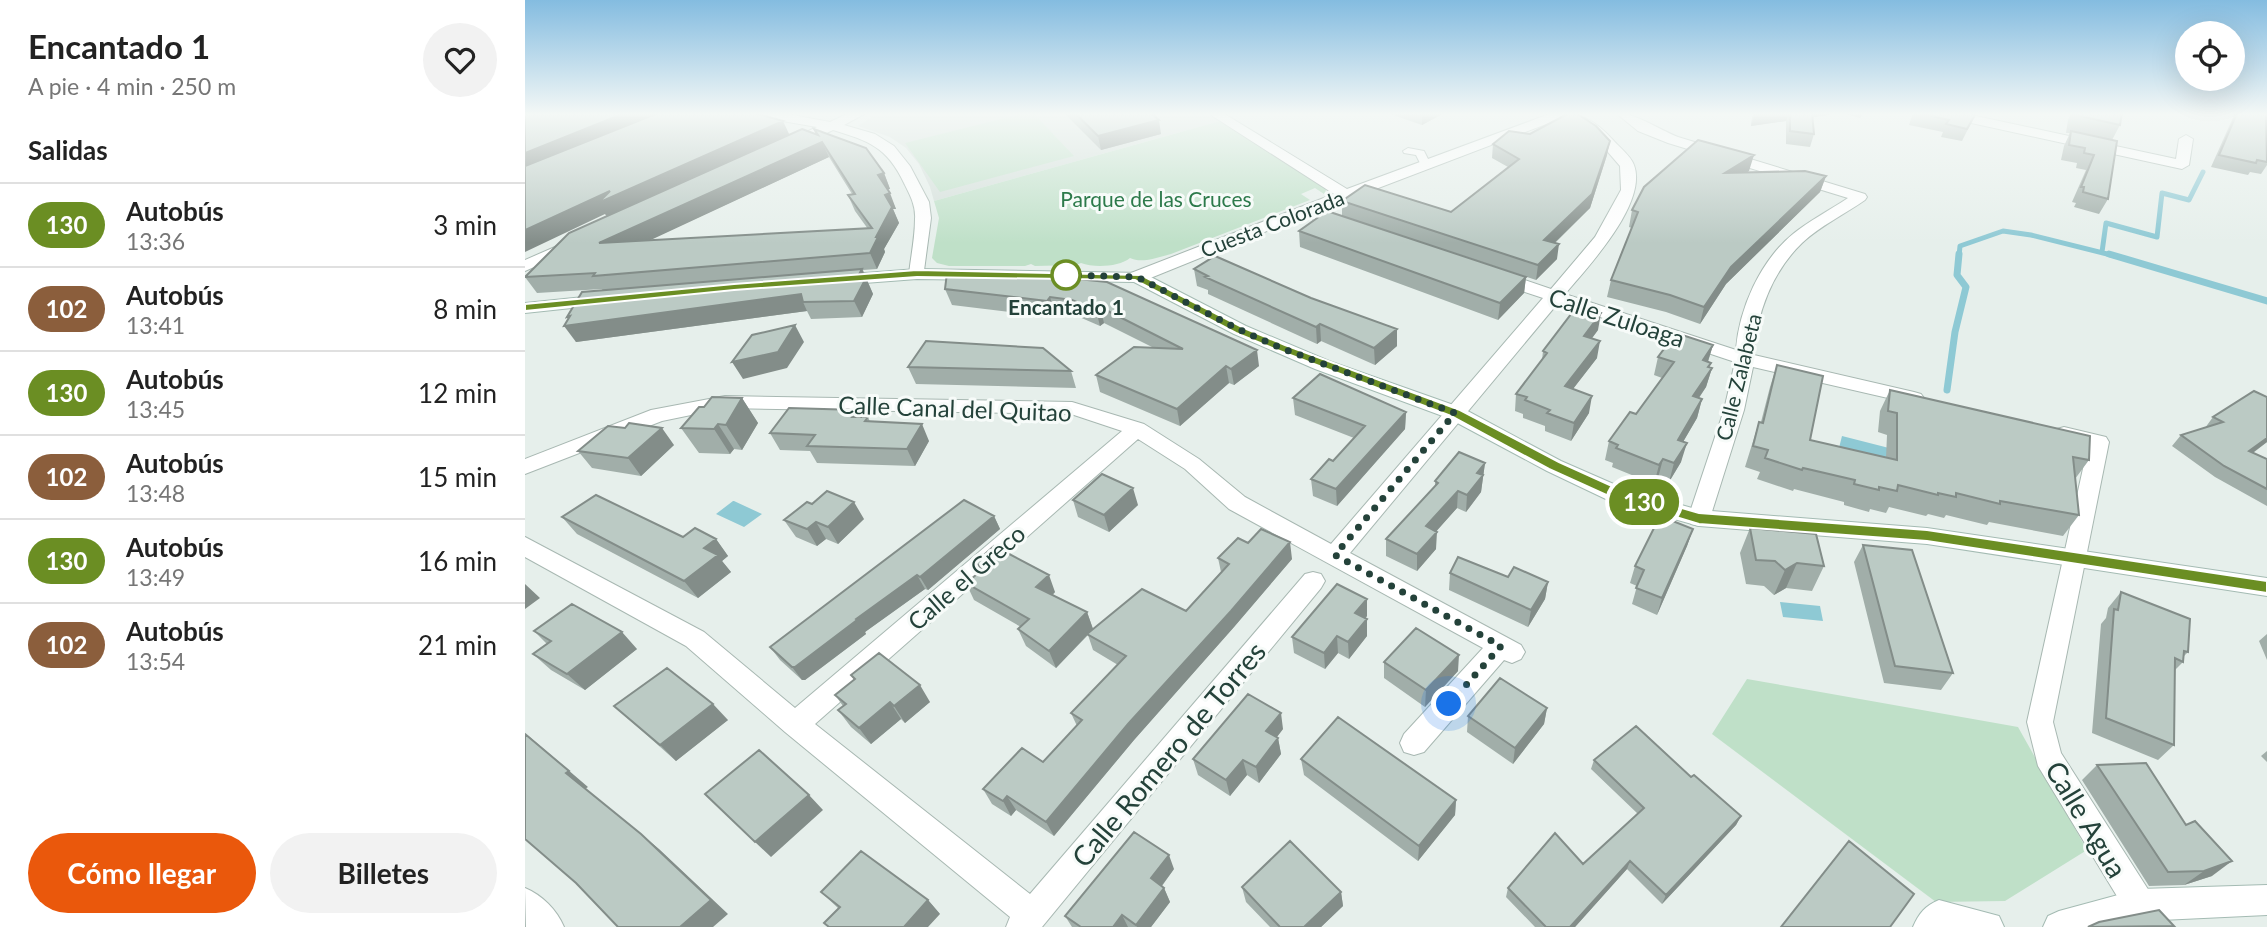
<!DOCTYPE html>
<html lang="es">
<meta charset="utf-8">
<style>
:root{--surface:#fff;--page:#f2f2f2;--text:#222;--muted:#767676;--line:#e0e0e0;--accent:#ea580c}
body{margin:0;font-family:Lato,sans-serif;background:var(--page);color:var(--text);height:100vh;display:flex;flex-direction:column;font-size:26px;white-space:nowrap}
*{box-sizing:border-box;margin:0}
p{font-size:23px;color:var(--muted)}
.icon{flex:none;width:38px;height:38px;fill:none;stroke:currentColor;stroke-width:2;stroke-linecap:round;stroke-linejoin:round}
.map{position:relative;flex:1;overflow:hidden}
.sheet{display:flex;flex-direction:column;background:var(--surface);width:525px}
.sheet>*{flex:none}
.badge{padding:0 14px;border-radius:23px;font-size:24px;line-height:46px}
.controls{position:absolute;left:1650px;top:21px;display:grid;gap:14px}
.controls a{display:grid;place-items:center;width:70px;height:70px;border-radius:50%;background:var(--surface);box-shadow:0 7px 28px #0002;font-size:35px}
.you{position:absolute;width:35px;height:35px;margin:-18px;border:5px solid #fff;border-radius:50%;background:#1a73e8;box-shadow:0 0 0 10px #1a73e833}
.map>.badge{position:absolute;translate:-50% -50%;box-shadow:0 0 0 4px #fff}
h2{padding:0 28px;font-size:26px;line-height:63px}
.round{display:grid;place-items:center;flex:none;width:74px;height:74px;border-radius:37px;background:var(--page)}
.head{display:flex;align-items:center;justify-content:space-between;height:119px;padding:0 28px}
h1{font-size:33px;font-weight:700;line-height:52px}
.action{display:flex;gap:14px;margin-top:auto;padding:14px 28px}
.action a{flex:1;height:80px;border-radius:42px;background:var(--accent);color:#fff;font-size:28px;font-weight:700;line-height:80px;text-align:center}
.action a+a{background:var(--page);color:var(--text)}
ul{padding:0;list-style:none}
li{display:flex;align-items:center;gap:21px;height:84px;padding:0 28px;border-top:2px solid var(--line)}
li div{flex:1}
li b{display:block;font-size:26px}
li em{font-style:normal}
li .badge{min-width:77px;font-weight:700;text-align:center}
main{display:flex;flex:1;min-height:0}
.map>svg:first-child{display:block}
.built{fill:#d4dfda}
.green{fill:#bfe0c8}
.water{fill:#8ec9d4}
.lines{fill:none;stroke-linecap:round;stroke-linejoin:round}
.stream-far1{stroke:#8ec9d4;stroke-width:5}
.stream{stroke:#8ec9d4;stroke-width:7}
.lane-casing{stroke:#a8b8b2;stroke-width:2}
.street-casing{stroke:#a8b8b2;stroke-width:2}
.secondary-casing{stroke:#a4bbb3;stroke-width:2}
.lane{fill:#fff;fill-rule:evenodd}
.street{fill:#fff;fill-rule:evenodd}
.secondary{fill:#fff;fill-rule:evenodd}
.wall{fill:#a1aea9;fill-rule:evenodd}
.shaded-wall{fill:#838d89}
.building{fill:#bbcac4;stroke:#838d89;stroke-width:2;fill-rule:evenodd}
.line{fill:#6b8e23;stroke:#fff;stroke-width:2}
.walk{stroke:#24423a;stroke-width:7;stroke-dasharray:0 12.6}
.stop-dot{fill:#fff;stroke:#6b8e23;stroke-width:3.5}
.labels{text-anchor:middle;dominant-baseline:central;stroke-width:6;stroke-linejoin:round;paint-order:stroke}
.far-park-label{font-size:21px;fill:#2d7a4b;stroke:#f7fbf9}
.far-street-label{font-size:21px;fill:#24423a;stroke:#f7fbf9}
.far-stop-label{font-size:21px;font-weight:bold;fill:#24423a;stroke:#f7fbf9}
.street-label{font-size:24px;fill:#24423a;stroke:#f7fbf9}
.near-street-label{font-size:28px;fill:#24423a;stroke:#f7fbf9}
</style>
<main>
<section class="sheet">
<div class="head"><div><h1>Encantado 1</h1><p>A pie · 4 min · 250 m</p></div><a class="round"><svg class="icon" aria-label="heart" viewBox="0 0 24 24"><path d="M12 20l-8-8c-3-5 5-10 8-4 3-6 11-1 8 4z"/></svg></a></div>
<h2>Salidas</h2>
<ul>
<li><span class="badge" style="background:#6b8e23;color:#fff">130</span><div><b>Autobús</b><p>13:36</p></div><em>3 min</em></li>
<li><span class="badge" style="background:#8b5e3c;color:#fff">102</span><div><b>Autobús</b><p>13:41</p></div><em>8 min</em></li>
<li><span class="badge" style="background:#6b8e23;color:#fff">130</span><div><b>Autobús</b><p>13:45</p></div><em>12 min</em></li>
<li><span class="badge" style="background:#8b5e3c;color:#fff">102</span><div><b>Autobús</b><p>13:48</p></div><em>15 min</em></li>
<li><span class="badge" style="background:#6b8e23;color:#fff">130</span><div><b>Autobús</b><p>13:49</p></div><em>16 min</em></li>
<li><span class="badge" style="background:#8b5e3c;color:#fff">102</span><div><b>Autobús</b><p>13:54</p></div><em>21 min</em></li>
</ul>
<div class="action"><a>Cómo llegar</a><a>Billetes</a></div>
</section>
<div class="map">
<svg width="1742" height="927" viewBox="0 0 1742 927">
<rect width="100%" height="100%" fill="#e6efeb"/>
<path class="built" d="M353 113H681L695 121 409 201 405 187 394 164 381 148 365 137 333 126Z"/>
<path class="green" d="M500 113H508L549 156 415 192 380 143Z
M695 121 802 188 799 194 790 188 776 194 785 200 646 254C633 257 617 264 605 258 594 267 569 268 556 263L551 265 510 266 506 264 500 266H424L412 263 407 258 414 218 409 201Z
M1222 679 1493 727 1562 850 1480 901 1411 902 1187 734Z"/>
<path class="water" d="M1317 436 1364 448 1363 462 1314 448Z
M208 501H209L237 514 219 527 191 514Z
M1255 602 1295 606 1298 621 1258 617Z"/>
<g class="lines">
<path class="stream-far1" d="M1577 252 1581 223 1632 237 1637 193 1664 200 1678 172
M1434 256 1435 246 1478 231 1506 235 1590 256"/>
<path class="stream" d="M1584 254 1742 301
M1422 390 1430 332 1441 287 1432 275 1434 254"/>
<defs>
<path id="lane" d="M883 148 899 151 905 163 904 165H896L891 155 879 153 878 151Z"/>
<path id="street" d="M228 113H257L305 122 324 113H341L319 125 350 134 369 146 385 166 404 202 406 218 398 278H386L384 274C386 256 390 237 390 219 391 206 385 195 379 183 362 147 344 141 308 130L274 146H264V140L292 127 234 117Z
M683 113H698L822 189 1027 113C1056 113 1069 119 1088 140 1094 147 1106 156 1109 165 1123 203 1063 267 1040 294L1211 350C1214 309 1235 261 1268 234 1284 221 1305 210 1323 198L1143 143 1113 131 1091 113C1111 113 1133 129 1153 137L1340 194 1342 197 1340 200C1320 214 1295 226 1277 243 1247 272 1231 314 1229 355L1389 392 1396 394 1399 398 1396 402 1389 404 1228 367 1219 410 1185 518 1182 524 1174 526 1166 524 1163 518 1199 410 1210 362 1033 303 825 553 996 645 1000 652 996 659 987 663 979 660 899 752 889 755 879 752 875 743 879 734 958 648 704 509 660 469 613 439 290 724 505 894 780 574 788 572 796 574 800 581 796 588 517 927H481L485 917 260 732 161 646 0 557V537L179 632 270 708 597 431 546 414 200 408 137 421 0 474V459L126 410 200 396 547 402 619 424 674 459 720 497 806 544 1018 298 967 281 965 277 967 273H979L1026 289 1070 237 1096 190 1095 166 1064 130 1037 118 793 211 826 222 828 225 826 228H814L779 216 618 281H606L604 277 606 273 809 194Z
M1413 113H1437L1651 159 1654 139 1661 135 1668 139 1664 165 1657 169 1419 117Z
M46 240 52 242 54 245 52 248 0 271V260Z
M1539 427 1581 437 1584 442 1528 722 1536 753 1626 894 1631 905 1626 916 1615 921 1604 916 1513 766 1502 722 1563 446 1532 439 1529 434 1532 429Z
M0 888C17 895 32 910 39 927H1Z"/>
<path id="secondary" d="M392 269 618 273 721 326 804 361 937 408 1036 461 1100 489 1174 510 1402 528 1742 578V596L1402 544 1174 526 1085 501 1022 471 923 418 790 369 709 334 609 282 392 279 313 285 305 280 313 275Z
M78 295 84 296 87 300 84 304 0 313V303Z
M1742 885V915L1615 921 1591 927H1518L1523 916 1534 911 1615 889Z
M1414 900 1474 916 1479 927H1388C1394 913 1400 906 1414 900Z"/>
</defs>
<use href="#lane" class="lane-casing"/>
<use href="#street" class="street-casing"/>
<use href="#secondary" class="secondary-casing"/>
<use href="#lane" class="lane"/>
<use href="#street" class="street"/>
<use href="#secondary" class="secondary"/>
</g>
<path class="wall" d="M0 113 264 135H291L289 129 359 173 365 189H362L371 209H368L374 223 359 249 360 252 352 269 338 270 348 294 337 317 286 319 282 311 51 342 42 317 78 291 77 289 12 293 0 277 82 216ZM304 157 327 194 323 195 330 211 343 229 124 240Z
M539 113H626L636 134 576 150Z
M862 113H919L897 125Z
M1228 113H1315L1288 117 1289 134 1285 147 1261 144V121L1226 126V123Z
M1317 113H1340L1335 118Z
M1388 113H1456L1455 114 1451 113 1437 141 1416 137 1418 132 1384 125Z
M1546 113H1597L1595 125 1587 140 1583 199 1574 214 1549 207 1551 203 1547 202 1561 170 1551 168 1552 163 1536 160 1539 146 1545 133H1541L1543 120Z
M1710 113H1741L1742 165 1736 174 1725 172 1723 175 1686 167Z
M968 144 1082 155 1065 208 1030 243 1032 259 1011 280 921 250 1001 277 999 293 973 320 775 247 774 231 817 216V201L926 212 983 167 967 158Z
M1224 171 1221 173 1301 176 1295 192 1201 284 1175 324 1141 312 1082 297 1086 280 1107 228 1104 227 1107 210Z
M669 269 786 298 872 346 850 365 796 341 792 344 683 294V290L672 286Z
M523 276 734 366 709 385 704 383 655 426 575 392 571 375 627 347 579 323 575 326 552 316 530 314 527 317 427 305 420 289Z
M1073 330 1067 338 1072 358 1048 389 1064 413 1046 441 1020 431V426L998 418V414L990 411 991 394 1017 360 1018 351Z
M1188 345 1183 362 1186 363 1184 367 1187 368 1181 387 1174 398 1177 399 1172 418 1158 442 1156 462 1144 482 1133 478 1129 484 1087 467 1088 463 1080 460 1084 441 1111 414 1137 378 1129 375 1133 357Z
M1252 365 1285 440 1361 458 1362 435 1353 432 1355 411 1365 390 1564 460 1550 479 1554 515 1538 536 1464 522 1462 525 1421 515 1419 518 1403 514 1401 516 1364 507 1361 513 1345 509 1344 512 1319 505V502L1269 489 1268 491 1232 479 1235 472 1220 467 1234 422H1236L1245 387Z
M383 367 546 371 551 388 391 384Z
M1742 397V442L1728 453 1742 459V506L1690 477 1647 446 1656 435 1680 428 1688 417Z
M217 398 233 423 217 450 209 449 205 454 174 453 156 428 179 407Z
M768 398 881 412 880 429 812 506 788 496 786 479 808 461 829 438 770 415Z
M331 410 335 417H343L345 422 404 441 390 466 292 463 285 451 255 450 245 433Z
M149 445 116 476 67 468 53 451Z
M960 463 956 492 941 512 932 508 911 531V549L892 571 861 556V539L910 486V481Z
M548 500 613 505 584 532 553 517Z
M469 516 475 529 403 590 400 589 340 632 341 634 280 680H277L255 660 245 647Z
M37 517 158 537 191 539 203 556 197 561 206 572 173 598 52 534Z
M339 519 313 544 301 539 292 546 271 537 259 520Z
M1225 528 1299 566 1287 591 1261 588 1249 595 1239 586 1221 584 1215 553Z
M1168 529 1162 546 1132 615 1107 604 1112 586 1105 583 1110 566Z
M723 543 767 559 709 627 609 740 529 836 491 810 486 816 467 804 458 789 518 762 552 726 546 713 593 665 568 650 563 635 531 668 501 646 493 629 496 627 449 600 441 583 456 571 451 562 530 592 528 595 562 612 568 629 661 611 696 572 693 558Z
M1338 545 1428 673 1416 690 1359 683 1329 562Z
M925 573 983 577 1023 582 1020 599 1003 627 924 590Z
M1596 592 1663 652 1658 657V662L1650 670 1649 745 1633 760 1567 733 1576 624 1581 618 1583 608Z
M842 599V616L840 618 842 619V636L824 659 813 653 800 669 769 653 767 637Z
M9 631 112 649 60 690 26 670 8 654 22 644Z
M1742 634V660L1734 641Z
M859 662 933 671 900 707 859 678Z
M326 675 405 702 380 723 376 719 346 744 326 727 313 710 318 706 310 695 329 680Z
M89 706 203 720 151 761Z
M1022 708 1019 724 988 764 942 732 943 716Z
M758 729 752 737 753 738 756 754 734 783 722 775 705 796 673 775 668 759Z
M1742 751V762L1736 756Z
M776 759 931 800 930 815 893 861 779 775Z
M1069 760 1166 777 1216 816 1211 825 1137 904 1102 869 1050 927H1010L981 897 983 888 1058 864 1113 814 1066 769Z
M1572 765 1661 825 1687 876 1659 885 1624 886 1557 780Z
M649 869 637 886 639 888 645 902 626 927H547L540 916Z
M717 887 816 892 818 906 796 927H745L721 902Z
M296 892 403 900 415 914 314 909Z"/>
<path class="shaded-wall" d="M100 113H146L0 172V153Z
M897 113H919L897 125Z
M1230 113H1264L1261 121 1226 126Z
M1285 113H1315L1283 118Z
M634 120 636 134 576 150 573 136Z
M258 121 265 136 84 219 80 214 0 252V230L85 191Z
M1085 141 1082 155 1065 208 1017 255 1019 240Z
M297 142 304 157 85 259 74 243Z
M1229 155 1224 171 1196 189 1200 173Z
M359 173 365 189 360 190 353 175Z
M1301 176 1295 192 1201 284 1175 324 1179 307 1206 267Z
M365 193 371 209H368L374 223 359 249 360 252 352 269 345 253 351 237 360 195Z
M1034 244 1032 259 1011 280 1013 265Z
M337 269 348 294 337 317 329 301 332 278Z
M1001 277 999 293 973 320 975 303Z
M276 294 278 302 282 311 51 342 39 326 47 324 42 317Z
M525 297 530 314 527 317 522 301Z
M575 307 579 323 575 326 571 310Z
M1076 313 1073 330 1056 353 1059 336Z
M795 324 796 341 792 344 791 327Z
M270 325 279 342 262 368 218 379 207 362Z
M872 329V346L850 365 849 348Z
M1075 341 1072 358 1037 403 1040 386Z
M1188 345 1182 364 1178 360Z
M732 350 734 366 709 385 706 369Z
M1186 363 1182 374 1187 368 1181 387 1162 415 1168 396Z
M701 366 704 383 655 426 652 409Z
M1067 396 1064 413 1046 441 1049 423Z
M217 398 233 423 217 450 201 425Z
M1177 399 1172 418 1148 459 1153 440Z
M331 410 340 427 327 417Z
M881 412 880 429 812 506 811 489Z
M193 424 209 449 205 454 189 429Z
M397 424 404 441 390 466 382 449Z
M137 428 149 445 116 476 103 458Z
M1742 438V442L1715 462 1724 451Z
M1162 443 1156 462 1144 482 1149 463Z
M1138 459 1133 478 1129 484 1134 465Z
M960 463 956 492 941 512 942 495 952 473Z
M608 488 613 505 584 532 579 515Z
M933 491 932 508 901 543V526Z
M329 502 339 519 313 544 303 527Z
M469 516 475 529 403 590 395 577Z
M291 522 301 539 292 546 282 529Z
M1168 529 1162 546 1132 615 1137 598Z
M912 532 911 549 892 571V554Z
M191 539 203 556 197 561 206 572 173 598 159 581 179 548Z
M765 542 767 559 709 627 609 740 529 836 521 822 603 724Z
M1272 563 1261 588 1249 595 1260 570Z
M392 575 400 589 340 632 341 634 280 680H277L267 667 331 619Z
M524 575 530 592 518 603 511 587Z
M1023 582 1020 599 1003 627 1006 610Z
M0 584 15 598 0 609Z
M842 599V616L831 630 830 613Z
M562 612 568 629 531 668 524 651Z
M842 619V636L824 659 823 642Z
M97 632 112 649 60 690 42 674Z
M812 636 813 653 800 669 799 653Z
M934 655 933 671 900 707 901 690Z
M395 685 405 702 380 723 369 706Z
M365 702 376 719 346 744 334 728Z
M188 704 203 720 151 761 135 745Z
M1022 708 1019 724 988 764 990 748Z
M756 713 758 729 744 747 741 731Z
M0 733 63 787 60 789 41 773Z
M753 738 756 754 734 783 731 767Z
M718 760 722 775 705 796 701 780Z
M284 795 298 810 246 857 230 842Z
M482 796 491 810 486 816 478 801Z
M931 800 930 815 893 861 894 846Z
M1216 816 1211 825 1137 904 1141 895Z
M116 834 134 849 203 914 188 927H155Z
M644 855 649 869 632 892 626 878Z
M1105 861 1102 869 1050 927H1045Z
M1707 861 1687 876 1659 885 1679 871Z
M639 888 645 902 626 927H612L611 925Z
M816 892 818 906 796 927H779Z
M403 900 415 914 403 927H379Z
M597 915 603 927H588Z"/>
<path class="building" d="M0 113H100L0 153Z
M133 113H230L258 121 73 203 85 191 0 230V166Z
M550 113H626L634 120 573 136Z
M1044 113H1051L1071 126 1085 141 1067 194 1019 240 1034 244 1013 265 817 201 840 185 926 212 994 159 968 144 984 131 1005 134Z
M1265 113H1287L1289 134 1265 131Z
M1393 113H1451L1442 129 1421 124 1424 120Z
M1550 113H1597L1595 125 1550 115Z
M1712 113H1741L1742 162 1732 160 1731 163 1694 155Z
M277 129 293 135 289 129 341 148 359 173 353 175 365 193 360 195 367 207 351 237H353L345 253 68 276 70 273 0 277 44 233ZM297 142 330 194 323 195 347 228 74 243Z
M1546 131 1592 141 1583 199 1558 192 1559 187H1556L1569 155 1559 153 1560 148 1544 145Z
M1173 140 1229 155 1200 173 1280 171 1301 176 1206 267 1179 307 1145 295 1086 280 1113 212 1107 210 1119 187Z
M802 211 1001 277 975 303 774 231Z
M690 256 786 298 872 329 849 348 795 324 791 327 680 277 683 276 669 269Z
M337 269 332 278H341L329 301 278 302 276 294 39 326 45 316 42 317 57 292Z
M422 273 523 276 582 282 732 350 706 369 701 366 652 409 571 375 609 347 658 349 575 307 571 310 547 300 525 297 522 301 420 289Z
M1053 305 1076 313 1059 336 1075 341 1040 386 1067 396 1049 423 1022 413 1025 410 1000 400 1002 397 991 394 1022 353 1018 351Z
M270 325 253 352 207 362 227 335Z
M1151 333 1188 345 1178 360 1186 363 1183 367 1187 368 1168 396 1177 399 1153 440 1162 443 1149 463 1138 459 1134 465 1091 448 1093 445 1084 441 1105 412 1111 414 1149 362 1133 357Z
M401 341 518 348 546 371 383 367Z
M1252 365 1298 376 1285 440 1372 460V413L1363 411 1365 390 1565 436 1564 460 1548 457 1554 515 1475 501V504L1431 493V497L1413 493V495L1373 485 1372 491 1354 487V490L1329 484 1330 480 1278 468 1277 470 1240 458 1243 450 1228 446 1234 422 1238 423Z
M795 374 881 412 811 489 786 479 804 459 808 461 840 426 768 398Z
M1729 391 1742 397V438L1724 451 1742 459V489L1699 466 1656 435 1698 422 1688 417Z
M187 397 217 398 201 425 193 424 189 429 156 428 174 407H179Z
M264 408 331 410 327 417H343L340 421 397 424 382 449 282 446 290 435 245 433Z
M104 423 137 428 103 458 53 451 83 426 100 428Z
M934 452 960 463 952 473 958 475 942 495 933 491 901 526 912 532 892 554 861 539 913 483 910 481Z
M577 474 608 488 579 515 548 500Z
M302 491 329 502 303 527 291 522 282 529 259 520 282 502 287 504Z
M71 495 158 537 170 528 191 539 179 548 193 555 159 581 37 517Z
M439 500 469 516 395 577 392 575 331 619 332 620 270 667H267L245 647Z
M1135 516 1168 529 1137 598 1111 588 1119 570 1110 566Z
M1225 528 1291 534 1299 566 1272 563 1260 570 1250 561 1231 560Z
M736 529 765 542 706 611 603 724 521 822 482 796 478 801 458 789 497 748 518 762 557 720 546 713 601 656 562 634 617 589 661 611 704 564 693 558 713 538 723 543Z
M1338 545 1387 550 1428 673 1370 666Z
M469 546 524 575 511 587 562 612 524 651 493 629 504 619 441 583 457 570 451 562Z
M933 557 983 577 989 567 1023 582 1006 610 925 573Z
M812 584 842 599 830 613 842 619 823 642 812 636 799 653 767 637Z
M1596 592 1665 619 1663 652 1659 651 1658 662 1650 658 1649 745 1581 718 1589 609 1593 610Z
M47 604 97 632 42 674 8 654 26 641 9 631Z
M891 628 934 655 901 690 859 662Z
M354 653 395 685 369 706 365 702 334 728 313 710 321 704 310 695 330 679 326 675Z
M142 668 188 704 135 745 89 706Z
M975 678 1022 708 990 748 943 716Z
M723 694 756 713 741 731 753 738 731 767 718 760 701 780 668 759Z
M813 717 931 800 894 846 776 759Z
M1111 726 1166 777 1169 775 1216 816 1141 895 1105 861 1045 927H1021L983 888 1030 833 1058 864 1119 808 1069 760Z
M0 734 44 771 41 773 116 834 186 900 155 927H93L51 883 0 839Z
M234 750 284 795 230 842 180 794Z
M1621 763 1661 825 1670 821 1707 861 1679 871 1643 872 1572 765Z
M609 832 644 855 626 878 639 888 611 925 597 915 588 927H556L540 916Z
M765 841 816 892 779 927H755L717 887Z
M1324 841 1389 894 1365 927H1256Z
M336 851 403 900 379 927H304L299 923 315 907 296 892Z
M1634 910 1649 926 1563 927 1574 922Z"/>
<linearGradient id="sky" x2="0" y2="1"><stop stop-color="#84bce0"/><stop offset="0.47" stop-color="#f4f8f6"/><stop offset="1" stop-color="#f4f8f6" stop-opacity="0"/></linearGradient>
<rect width="1742" height="243" fill="url(#sky)"/>
<path class="line" d="M392 270 616 275 719 328 760 345 935 410 1034 462 1098 491 1174 513 1402 530 1742 581V593L1402 541 1174 524 1088 498 1024 469 926 416 752 350 711 333 610 280 392 277 209 290 0 311V304L209 284Z"/>
<g class="lines">
<path class="walk" d="M541 275 612 277 715 330 756 348 930 413 810 555 976 646 924 704"/>
</g>
<circle class="stop-dot" cx="541" cy="275" r="14"/>
<g class="labels">
<g class="far-park-label">
<text x="631" y="198">Parque de las Cruces</text>
</g>
<g class="far-street-label">
<text transform="translate(747 223) rotate(-21)">Cuesta Colorada</text>
<text transform="translate(1213 377) rotate(-76)">Calle Zalabeta</text>
</g>
<g class="far-stop-label">
<text x="541" y="306">Encantado 1</text>
</g>
<g class="street-label">
<text transform="translate(1092 317) rotate(18)">Calle Zuloaga</text>
<text transform="translate(430 408) rotate(2)">Calle Canal del Quitao</text>
<text transform="translate(441 577) rotate(-41)">Calle el Greco</text>
</g>
<g class="near-street-label">
<text transform="translate(643 754) rotate(-50)">Calle Romero de Torres</text>
<text transform="translate(1562 819) rotate(59)">Calle Agua</text>
</g>
</g>
</svg>
<div class="controls">
<a><svg class="icon" aria-label="locate" viewBox="0 0 24 24"><circle cx="12" cy="12" r="6"/><path d="M12 2v4M12 18v4M2 12h4M18 12h4"/></svg></a>
</div>
<div class="you" style="left:924px;top:704px"></div>
<b class="badge" style="left:1119px;top:502px;background:#6b8e23;color:#fff">130</b>
</div>
</main>
